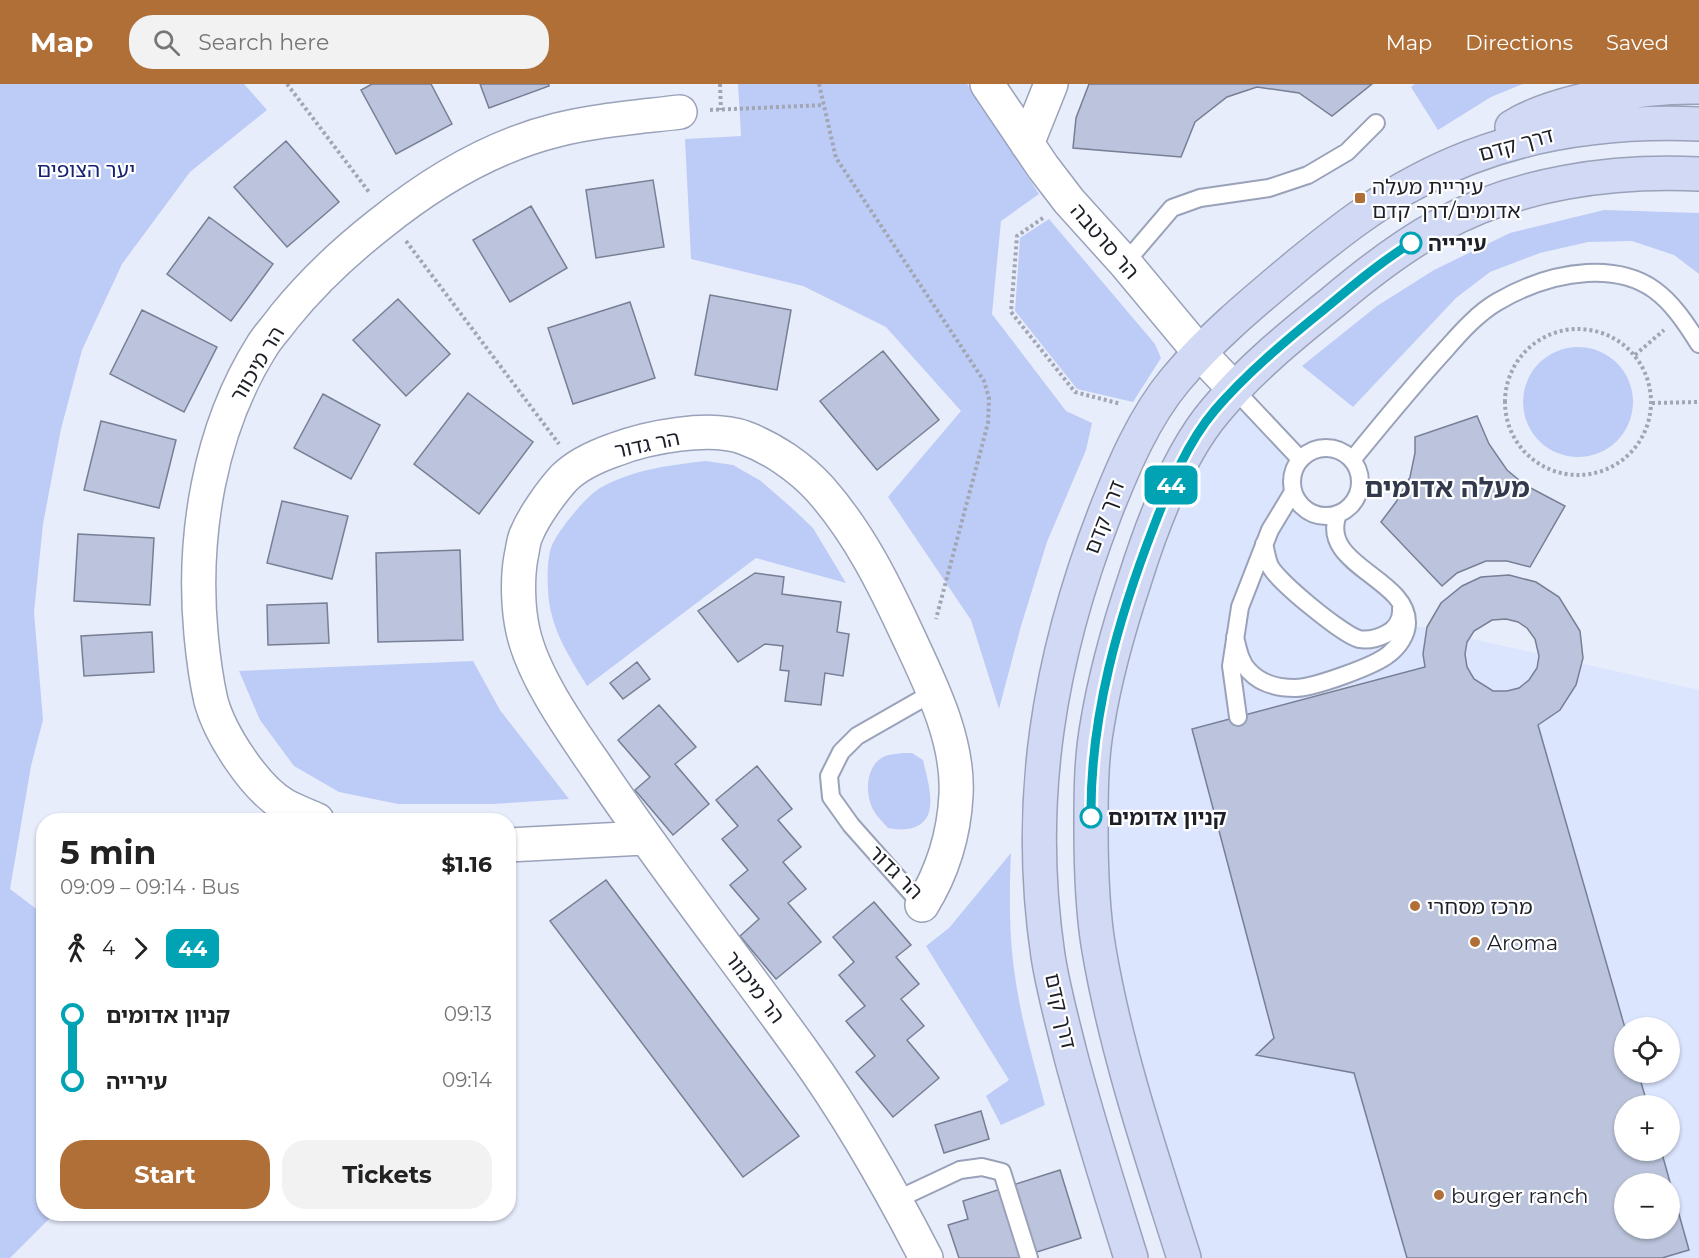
<!DOCTYPE html>
<meta charset="utf-8">
<style>
:root{--surface:#fff;--page:#f2f2f2;--text:#222;--muted:#767676;--accent:#af6f37}
body{margin:0;font-family:Montserrat,"Noto Sans Hebrew",sans-serif;background:var(--page);color:var(--text);height:100vh;display:flex;flex-direction:column;font-size:22px;white-space:nowrap}
*{box-sizing:border-box;margin:0}
p{font-size:20px;color:var(--muted)}
.icon{flex:none;width:33px;height:33px;fill:none;stroke:currentColor;stroke-width:2;stroke-linecap:round;stroke-linejoin:round}
.map{position:relative;flex:1;overflow:hidden}
.panel{position:absolute;left:36px;top:729px;width:480px;height:408px;display:flex;flex-direction:column;background:var(--surface);border-radius:24px;box-shadow:0 2px 4px #0004}
.panel>*{flex:none}
.badge{padding:0 12px;border-radius:9px;font-size:21px;line-height:39px}
.buttons{position:absolute;left:1614px;top:933px;display:grid;gap:12px}
.buttons a{display:grid;place-items:center;width:66px;height:66px;border-radius:50%;background:var(--surface);box-shadow:0 2px 4px #0004;font-size:30px}
.map>.badge{position:absolute;translate:-50% -50%;box-shadow:0 0 0 3px #fff}
.legs{display:flex;align-items:center;gap:9px;height:66px;padding:0 24px;font-size:20px}
.legs p{margin-inline-start:auto}
.overview{display:flex;align-items:center;justify-content:space-between;height:102px;padding:0 24px}
h1{font-size:33px;font-weight:700;line-height:45px}
.primary-button{display:flex;gap:12px;margin-top:auto;padding:12px 24px}
.primary-button a{flex:1;height:69px;border-radius:24px;background:var(--accent);color:#fff;font-size:24px;font-weight:700;line-height:69px;text-align:center}
.primary-button a+a{background:var(--page);color:var(--text)}
ul{padding:0 24px;list-style:none}
li{display:flex;align-items:center;gap:21px;height:66px;font-size:22px}
li i{display:grid;place-items:center;width:9px;height:100%;margin:0 8px;background:currentColor}
li i::after{content:'';width:15px;height:15px;margin:-8px;border:4px solid;border-radius:50%;background:var(--surface)}
li p{margin-inline-start:auto}
li:first-child i{background:linear-gradient(#0000 50%,currentColor 0)}
li:last-child i{background:linear-gradient(currentColor 50%,#0000 0)}
header{display:flex;align-items:center;gap:36px;box-sizing:border-box;height:84px;padding:0 30px;background:var(--accent);color:#fff}
header strong{font-size:28px}
nav{display:flex;gap:33px;margin-inline-start:auto;font-size:21px}
.search{width:420px;height:54px;background:var(--page);display:flex;align-items:center;gap:15px;box-sizing:border-box;padding:0 21px;border-radius:24px;color:var(--muted);font-size:22px}
.map>svg:first-child{display:block}
.built{fill:#dbe5fe;fill-rule:evenodd}
.green{fill:#bdccf6}
.building{fill:#bbc4dc;stroke:#777f94;stroke-width:1.5;fill-rule:evenodd}
.lines{fill:none;stroke-linecap:round;stroke-linejoin:round}
.service-casing{stroke:#9aa2b9;stroke-width:20}
.minor-casing{stroke:#9aa2b9;stroke-width:36}
.secondary-casing{stroke:#9aa2b9;stroke-width:36}
.path{stroke:#a2a6b3;stroke-width:4;stroke-dasharray:3 3;stroke-linecap:butt}
.service{stroke:#fff;stroke-width:16}
.minor{stroke:#fff;stroke-width:33}
.secondary{stroke:#d1d9f5;stroke-width:33}
.line-1-casing{stroke:#fff;stroke-width:14}
.line-1{stroke:#00a3b4;stroke-width:9}
.poi-dot{fill:#af6f37;stroke:#fff;stroke-width:2}
.stop-1-dot{fill:#fff;stroke:#00a3b4;stroke-width:3}
.labels{text-anchor:middle;dominant-baseline:central;stroke-width:4.5;stroke-linejoin:round;paint-order:stroke}
.street-label{font-size:21px;fill:#1c1f27;stroke:#fff}
.park-label{font-size:21px;fill:#162273;stroke:#fff}
.poi-label{font-size:21px;fill:#1c1f27;stroke:#fff;text-anchor:start}
.stop-label{font-size:21px;font-weight:bold;fill:#1c1f27;stroke:#fff;text-anchor:start}
.district-label{font-size:27px;font-weight:bold;fill:#32394c;stroke:#fff}
</style>
<header>
<strong>Map</strong>
<div class="search"><svg class="icon" aria-label="search" viewBox="0 0 24 24"><circle cx="10" cy="10" r="6"/><path d="M15 15l6 6"/></svg>Search here</div>
<nav><a>Map</a><a>Directions</a><a>Saved</a></nav>
</header>
<div class="map">
<svg width="1699" height="1174" viewBox="0 0 1699 1174">
<rect width="100%" height="100%" fill="#e8edfc"/>
<path class="built" d="M1235 306 1300 375 1294 385 1291 396 1293 408 1298 419 1307 427 1318 432 1326 433 1338 430 1336 451 1400 517 1407 540 1699 606V1174H1184L1110 919 1091 756 1122 534ZM1624 944H1670V988H1624ZM1624 1022H1670V1066H1624ZM1624 1100H1670V1144H1624Z"/>
<path class="green" d="M0 0H244L267 26 190 88 122 180 82 266 61 345 43 440 34 528 43 636 31 682 10 805 43 830 44 1130H54L10 1174H0Z
M738 0H967L1039 110 1001 137 992 230 1066 327 1092 339 1086 366 1047 458 1021 542 999 625 971 536 888 413 961 327 886 243 803 202 691 175 685 55 741 52Z
M1415 0H1523L1491 13 1438 46 1411 3Z
M1604 126 1699 129V190L1674 171 1632 157 1588 158 1540 169 1490 188 1456 214 1353 323 1302 282 1377 222 1434 186 1510 149Z
M1049 135 1155 260 1161 274 1133 318 1077 305 1015 227 1020 154Z
M1523 318a55 55 0 1 1 110 0a55 55 0 1 1-110 0Z
M706 377 733 381 761 397 793 425 813 444 846 499 756 474 587 602C573 579 557 555 551 528 547 512 546 480 551 464 555 450 586 412 600 404 632 386 669 381 706 377Z
M473 577 500 626 569 715 493 720H398L339 708 294 682 260 636 239 587Z
M902 669H912L923 676C928 699 943 740 907 745 901 746 894 745 888 744 882 737 874 730 871 721 865 705 867 682 883 673 888 670 897 670 902 669Z
M1011 769C1009 809 1009 852 1015 892 1021 936 1034 979 1045 1021L1001 1041 986 1012 1009 996 926 862 949 844Z"/>
<path class="building" d="M372 0H431L452 40 396 70 361 6Z
M480 0H549V2L489 24Z
M1089 0H1372L1332 32 1299 9 1257 3 1227 13 1195 38 1181 73 1073 64 1076 34Z
M286 57 339 118 287 163 234 103Z
M653 96 664 163 596 174 586 106Z
M531 122 567 184 510 218 473 156Z
M209 133 273 180 231 237 167 190Z
M710 211 791 226 777 306 695 291Z
M398 215 450 270 406 312 353 256Z
M630 218 655 294 573 320 548 244Z
M142 226 217 263 184 328 110 290Z
M883 267 939 336 877 386 820 317Z
M468 309 533 358 479 430 414 380Z
M323 310 380 341 351 395 294 364Z
M1477 332 1489 360 1507 386 1525 401 1565 422 1530 483 1507 477H1486L1457 489 1442 502 1381 438 1396 418 1410 393 1415 369V353Z
M101 337 176 356 159 424 84 406Z
M282 417 348 432 332 495 267 479Z
M78 450 154 454 150 521 74 517Z
M460 466 463 556 378 558 376 469Z
M755 489 784 493 782 510 841 518 837 548 849 550 843 592 825 589 821 621 785 617 789 587 780 586 783 562 765 560 738 578 698 527Z
M1509 491 1536 498 1559 513 1580 547 1583 574 1576 601 1560 626 1538 641 1625 944 1624 988H1638L1648 1022H1624V1066H1661L1689 1166 1662 1174H1407L1354 989 1256 971 1274 954 1192 645 1425 583 1423 570 1427 543 1441 519 1462 502 1481 493ZM1506 535 1518 538 1527 544 1535 555 1539 572 1537 584 1529 596 1519 604 1507 607H1493L1474 595 1467 583 1465 570 1467 558 1474 547 1492 536ZM1624 1100H1670V1144H1624Z
M327 519 329 559 268 561 267 521Z
M152 548 154 588 84 592 81 552Z
M637 578 650 595 623 615 610 599Z
M659 621 696 663 675 680 709 720 673 751 635 706 650 693 618 656Z
M757 682 792 725 778 736 801 763 783 778 806 805 788 819 821 858 776 895 740 852 759 835 730 801 748 786 722 755 738 742 716 716Z
M606 796 799 1052 743 1093 550 837Z
M874 818 911 861 896 873 919 900 901 915 924 942 907 956 939 994 893 1033 856 988 875 972 846 937 865 922 839 891 854 878 833 853Z
M981 1027 989 1055 944 1069 935 1041Z
M1060 1086 1081 1154 1018 1174H959L948 1141 968 1135 963 1117Z"/>
<g class="lines">
<defs>
<path id="service" d="M1125 179 1172 124 1200 114 1269 104 1308 91 1347 68 1376 39
M1235 306 1300 375
M1292 398a34 34 0 1 1 68 0a34 34 0 1 1-68 0Z
M1352 376C1383 338 1414 300 1447 264 1461 248 1478 229 1497 218 1526 201 1554 191 1587 189 1646 186 1670 213 1699 260
M1264 460C1266 467 1267 476 1270 482 1277 497 1343 551 1359 555 1369 557 1378 554 1386 550 1396 545 1402 535 1401 524
M1235 553C1238 565 1240 578 1249 587 1261 600 1278 604 1295 604 1313 604 1375 582 1389 570 1398 563 1407 551 1407 539 1408 494 1318 481 1338 430
M1238 633 1231 582 1240 523 1270 446 1293 408
M922 821 851 741 831 713 829 692 841 668 857 652 934 608
M896 1116 960 1086 982 1083 1002 1088 1029 1174"/>
<path id="minor" d="M987 0 1043 83 1069 117 1125 179 1200 269 1235 306
M1027 60 1051 0
M317 736C306 731 295 727 284 721 254 703 220 650 211 617 206 595 203 572 201 550 192 453 209 346 262 262 268 252 277 243 284 233 314 196 343 169 380 140 432 98 492 62 557 46 597 36 639 33 680 28
M508 761 644 754
M922 821C943 787 954 751 956 711 959 657 931 601 909 554 884 500 859 449 820 405 800 383 772 364 745 354 710 341 648 353 614 366 597 372 578 380 564 394 552 407 534 432 527 449 523 456 523 465 521 473 517 495 518 525 523 547 533 593 572 647 598 685 663 782 735 873 803 968 850 1033 889 1102 926 1174"/>
<path id="secondary" d="M1512 43C1557 15 1647 2 1699 3
M1131 1174C1110 1106 1088 1038 1070 969 1062 937 1053 904 1048 872 1025 717 1049 574 1105 429 1123 383 1144 333 1176 295 1212 252 1256 216 1299 180 1336 150 1375 119 1418 97 1504 51 1602 36 1699 40
M1184 1174C1152 1073 1117 971 1099 866 1092 826 1091 784 1091 744 1091 710 1091 676 1097 642 1105 592 1119 543 1135 495 1152 441 1179 369 1216 326 1250 285 1292 251 1333 218 1366 190 1401 163 1439 142 1517 99 1611 86 1699 90"/>
</defs>
<use href="#service" class="service-casing"/>
<use href="#minor" class="minor-casing"/>
<use href="#secondary" class="secondary-casing"/>
<path class="path" d="M287 0 369 108
M720 0 721 26
M819 0 836 74 984 297 989 314 988 339 936 535
M710 26 824 21
M1043 134 1017 152 1011 228 1075 308 1121 320
M406 157 559 360
M1505 318a73 73 0 1 1 146 0a73 73 0 1 1-146 0Z
M1635 271 1664 246
M1652 319 1699 318"/>
<use href="#service" class="service"/>
<use href="#minor" class="minor"/>
<use href="#secondary" class="secondary"/>
</g>
<g class="lines">
<defs>
<path id="line-1" d="M1091 733C1090 633 1118 535 1154 442 1169 403 1187 359 1215 326 1246 290 1284 258 1321 228 1350 204 1379 179 1411 159"/>
</defs>
<use href="#line-1" class="line-1-casing"/>
<use href="#line-1" class="line-1"/>
</g>
<g class="poi-dot">
<rect x="1354" y="108" width="12" height="12" rx="3"/>
<circle cx="1415" cy="822" r="6"/>
<circle cx="1475" cy="858" r="6"/>
<circle cx="1439" cy="1111" r="6"/>
</g>
<g class="stop-1-dot">
<circle cx="1411" cy="159" r="10"/>
<circle cx="1091" cy="733" r="10"/>
</g>
<g class="labels">
<g class="street-label">
<text transform="translate(1516 60) rotate(-15)">דרך קדם</text>
<text transform="translate(1105 157) rotate(49)">הר סרטבה</text>
<text transform="translate(257 280) rotate(-59)">הר מיכוור</text>
<text transform="translate(647 360) rotate(-12)">הר גדור</text>
<text transform="translate(1104 433) rotate(-69)">דרך קדם</text>
<text transform="translate(896 788) rotate(45)">הר גדור</text>
<text transform="translate(755 903) rotate(53)">הר מיכוור</text>
<text transform="translate(1061 927) rotate(77)">דרך קדם</text>
</g>
<g class="park-label">
<text x="86" y="85">יער הצופים</text>
</g>
<g class="poi-label">
<text x="1372" y="102">עיריית מעלה<tspan x="1372" dy="24">אדומים/דרך קדם</tspan></text>
<text x="1427" y="822">מרכז מסחרי</text>
<text x="1487" y="858">Aroma</text>
<text x="1451" y="1111">burger ranch</text>
</g>
<g class="stop-label">
<text x="1428" y="159">עירייה</text>
<text x="1108" y="733">קניון אדומים</text>
</g>
<g class="district-label">
<text x="1447" y="403">מעלה אדומים</text>
</g>
</g>
</svg>
<div class="buttons">
<a><svg class="icon" aria-label="locate" viewBox="0 0 24 24"><circle cx="12" cy="12" r="6"/><path d="M12 2v4M12 18v4M2 12h4M18 12h4"/></svg></a>
<a>+</a>
<a>−</a>
</div>
<b class="badge" style="left:1171px;top:401px;background:#00a3b4;color:#fff">44</b>
<section class="panel">
<div class="overview"><div><h1>5 min</h1><p>09:09 – 09:14 · Bus</p></div><b>$1.16</b></div>
<div class="legs"><svg class="icon" aria-label="walk" viewBox="0 0 24 24"><circle cx="13" cy="4" r="2"/><path d="M13 8l-2 6 4 7M11 14l-3 7M7 12l3-4h3l4 4"/></svg>4<svg class="icon" aria-label="forward" viewBox="0 0 24 24"><path d="M9 5l7 7-7 7"/></svg><b class="badge" style="background:#00a3b4;color:#fff">44</b></div>
<ul>
<li><i style="color:#00a3b4"></i><b>קניון אדומים</b><p>09:13</p></li>
<li><i style="color:#00a3b4"></i><b>עירייה</b><p>09:14</p></li>
</ul>
<div class="primary-button"><a>Start</a><a>Tickets</a></div>
</section>
</div>
